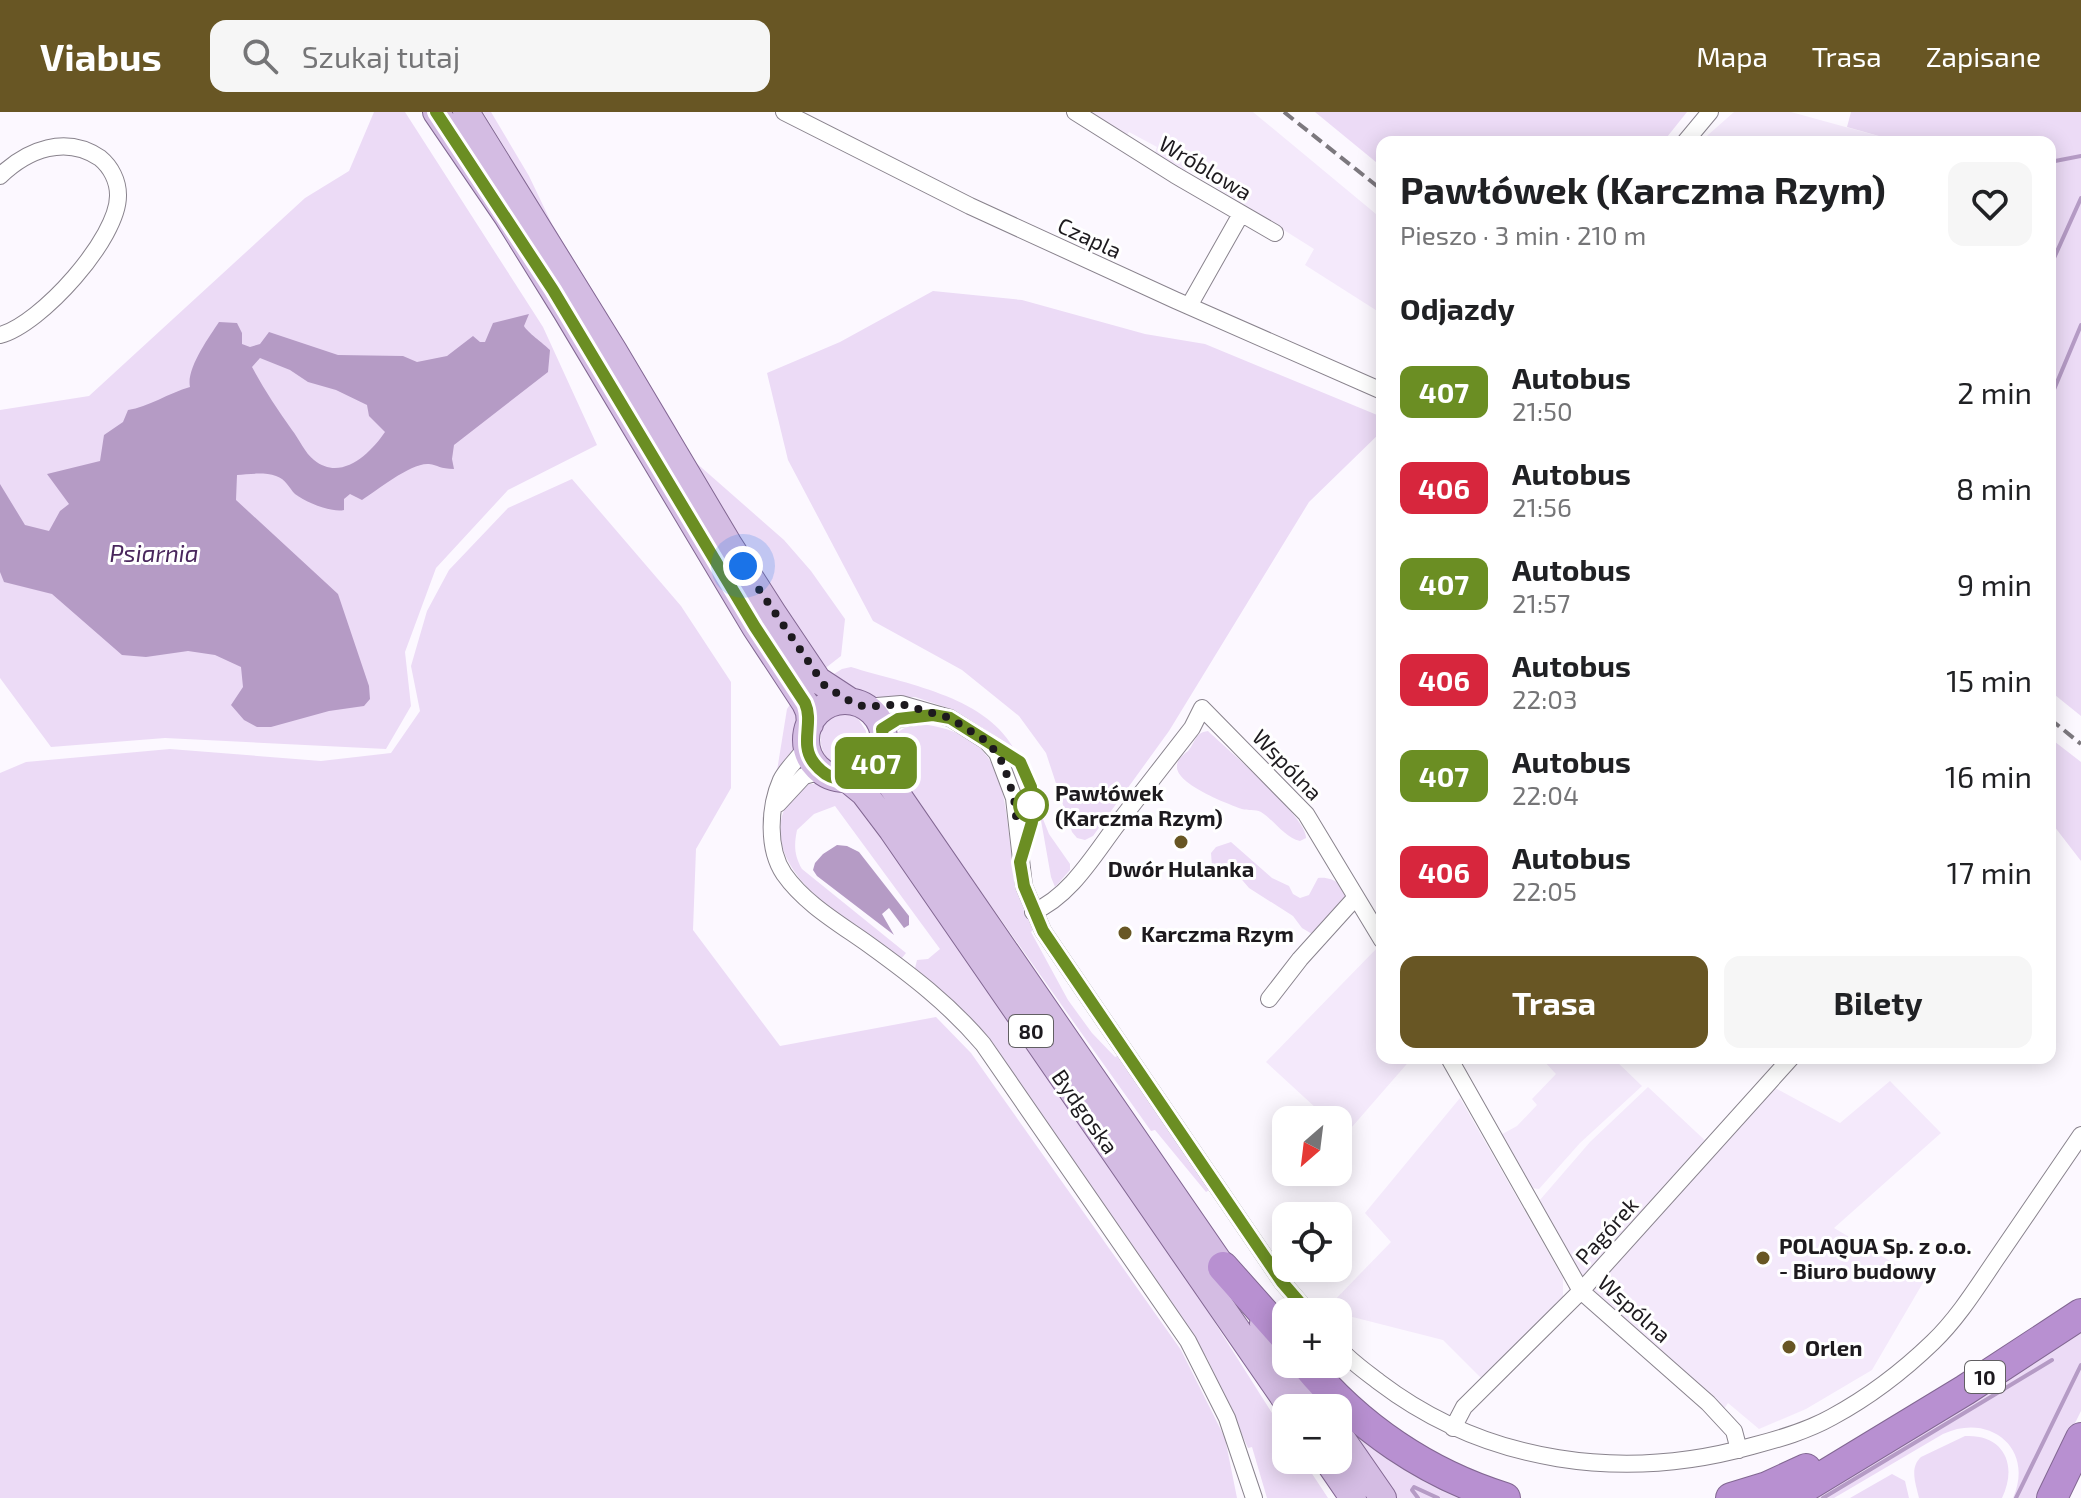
<!DOCTYPE html>
<html lang="pl">
<meta charset="utf-8">
<style>
:root{--surface:#fff;--page:#f6f6f6;--text:#202124;--muted:#757577;--accent:#685624}
body{margin:0;font-family:"Exo 2",sans-serif;background:var(--page);color:var(--text);height:100vh;display:flex;flex-direction:column;font-size:30px;white-space:nowrap}
*{box-sizing:border-box;margin:0}
p{font-size:26px;color:var(--muted)}
.icon{flex:none;width:44px;height:44px;fill:none;stroke:currentColor;stroke-width:2;stroke-linecap:round;stroke-linejoin:round}
.map{position:relative;flex:1;overflow:hidden}
.drawer{position:absolute;left:1376px;top:24px;width:680px;height:928px;display:flex;flex-direction:column;background:var(--surface);border-radius:16px;box-shadow:0 4px 20px #0003}
.drawer>*{flex:none}
.badge{padding:0 16px;border-radius:12px;font-size:28px;line-height:52px}
.needle{width:52px;rotate:208deg}
.tools{position:absolute;left:1272px;top:994px;display:grid;gap:16px}
.tools a{display:grid;place-items:center;width:80px;height:80px;border-radius:16px;background:var(--surface);box-shadow:0 4px 20px #0003;font-size:40px}
.you{position:absolute;width:40px;height:40px;margin:-20px;border:6px solid #fff;border-radius:50%;background:#1a73e8;box-shadow:0 0 0 12px #1a73e833}
.map>.badge{position:absolute;translate:-50% -50%;box-shadow:0 0 0 4px #fff}
h2{padding:0 24px;font-size:30px;line-height:72px}
.round{display:grid;place-items:center;flex:none;width:84px;height:84px;border-radius:16px;background:var(--page)}
.summary{display:flex;align-items:center;justify-content:space-between;height:136px;padding:0 24px}
h1{font-size:38px;font-weight:700;line-height:60px}
.action{display:flex;gap:16px;margin-top:auto;padding:16px 24px}
.action a{flex:1;height:92px;border-radius:16px;background:var(--accent);color:#fff;font-size:32px;font-weight:700;line-height:92px;text-align:center}
.action a+a{background:var(--page);color:var(--text)}
ul{padding:0;list-style:none}
li{display:flex;align-items:center;gap:24px;height:96px;padding:0 24px}
li div{flex:1}
li b{display:block;font-size:30px}
li em{font-style:normal}
li .badge{min-width:88px;font-weight:700;text-align:center}
header{display:flex;align-items:center;gap:48px;box-sizing:border-box;height:112px;padding:0 40px;background:var(--accent);color:#fff}
header strong{font-size:38px}
nav{display:flex;gap:44px;margin-inline-start:auto;font-size:28px}
.search{width:560px;height:72px;background:var(--page);display:flex;align-items:center;gap:20px;box-sizing:border-box;padding:0 28px;border-radius:16px;color:var(--muted);font-size:30px}
.map>svg:first-child{display:block}
.built{fill:#f4e9fb}
.green{fill:#ecdbf6}
.water{fill:#b59bc5;fill-rule:evenodd}
.lines{fill:none;stroke-linecap:round;stroke-linejoin:round}
.stream{stroke:#b59bc5;stroke-width:4}
.minor-casing{stroke:#89838d;stroke-width:18}
.primary-casing{stroke:#826792;stroke-width:28}
.motorway-casing{stroke:#826792;stroke-width:32}
.minor{stroke:#fff;stroke-width:16}
.primary{stroke:#d4bce3;stroke-width:26}
.motorway{stroke:#b890d1;stroke-width:30}
.rail{stroke:#7c787e;stroke-width:4;stroke-dasharray:12 6;stroke-linecap:butt}
.line-casing{stroke:#fff;stroke-width:18}
.line{stroke:#6b8e23;stroke-width:12}
.walk{stroke:#1d1a1e;stroke-width:8;stroke-dasharray:0 14.4}
.stop-dot{fill:#fff;stroke:#6b8e23;stroke-width:4}
.poi-dot{fill:#685624;stroke:#fff;stroke-width:3}
.labels{text-anchor:middle;dominant-baseline:central;stroke-width:6;stroke-linejoin:round;paint-order:stroke}
.shield{fill:#fff;stroke:#615f62;stroke-width:2}
.shield-label{font-size:20px;font-weight:bold;fill:#1d1a1e}
.street-label{font-size:22px;fill:#1d1a1e;stroke:#fff}
.stop-label{font-size:22px;font-weight:bold;fill:#1d1a1e;stroke:#fff;text-anchor:start}
.poi-label{font-size:22px;font-weight:bold;fill:#1d1a1e;stroke:#fff;text-anchor:start}
.water-label{font-size:24px;font-style:italic;fill:#4a275d;stroke:#fff}
</style>
<header>
<strong>Viabus</strong>
<div class="search"><svg class="icon" aria-label="search" viewBox="0 0 24 24"><circle cx="10" cy="10" r="6"/><path d="M15 15l6 6"/></svg>Szukaj tutaj</div>
<nav><a>Mapa</a><a>Trasa</a><a>Zapisane</a></nav>
</header>
<div class="map">
<svg width="2081" height="1386" viewBox="0 0 2081 1386">
<rect width="100%" height="100%" fill="#fcf8ff"/>
<path class="built" d="M1085 0H1253L1382 107V202L1305 153 1314 137 1187 57 1184 61 1154 43 1157 35 1129 20 1124 28Z
M1734 0H1791L1900 30H1700Z
M1377 836 1382 845V946H1412L1345 1023 1338 1016V1008H1329L1266 950Z
M1541 946H1613L1642 974 1580 1031 1539 1077 1524 1075 1495 1026 1517 1014 1537 993 1532 987 1556 962Z
M1890 969 1941 1021 1834 1116 1924 1169 1872 1258 1806 1297 1759 1317 1728 1291 1724 1297 1591 1178 1775 976 1840 1011Z
M1648 975 1711 1034 1581 1179 1533 1096 1590 1030Z
M1460 986 1563 1166V1186L1482 1267 1443 1228 1325 1198 1391 1130 1365 1101Z"/>
<path class="green" d="M374 0H405L543 215 597 333 508 378 436 456 405 540 411 594 386 637 165 626 51 635 0 566V298L89 284 305 86 349 59Z
M483 0H491L529 64 552 112 674 312 694 349 784 428 811 459 845 507 841 544 823 558 806 535 544 111 523 66Z
M1315 0H1687L1663 30H1382V55Z
M1851 0H2081V604L2050 579V30H1900L1847 15Z
M933 179 1022 188 1145 222 1205 232 1382 305V319L1309 390 1169 619 1093 724 1085 728 1077 726 1072 720 1046 641 1019 604 962 558 873 509 788 348 767 261 840 230Z
M572 367 681 494 731 570V676L696 737 693 818 780 934 936 905 971 941 1181 1238 1225 1326 1237 1386H0V661L26 650 170 637 321 649 391 641 420 599 411 554 427 499 449 458 508 396Z
M851 555C905 572 982 583 1013 635L951 597 915 585H877L829 565 842 557Z
M793 588C803 629 797 637 775 671L787 597Z
M839 597 854 600 866 619 867 645C851 661 825 656 821 632 820 624 822 614 822 605L833 598Z
M921 612C1012 623 1002 688 1014 758 1018 779 1025 798 1033 818L1031 820 1068 888 1092 921 1115 945 1120 943 1211 1077 1206 1080 1155 1018 1151 1019 889 650C887 627 897 614 921 612Z
M1208 619C1227 637 1307 705 1306 726L1300 729C1285 726 1274 708 1261 700 1255 697 1248 699 1242 697 1228 692 1175 672 1177 654 1177 647 1183 643 1188 639 1196 630 1194 621 1208 619Z
M2050 626 2081 650V749L2054 714 2050 716Z
M808 672H819L854 684 1179 1154 1286 1323V1348H1303L1328 1386H1267L1252 1335 1248 1336 1207 1246 1007 952 958 895 915 856 917 848 928 847 940 837 835 694 814 702 797 718C794 733 794 743 802 757L906 841 901 847C859 816 766 767 782 704 786 690 796 676 808 672Z
M1039 697 1049 722 1070 752V758L1055 775 1051 765Z
M1231 730 1272 766 1289 774 1293 782 1300 786 1309 783 1318 766C1332 764 1347 773 1347 787L1312 822 1302 816 1293 804 1249 776 1237 762 1212 755 1211 741 1216 735Z
M2081 1218V1299L2038 1386H2013C2035 1336 1989 1300 1943 1322L1834 1386H1806Z
M1340 1302 1475 1386H1394Z
M1965 1324C2004 1322 2018 1353 2002 1386H1919C1916 1372 1909 1356 1921 1345Z
M1892 1362 1905 1369 1909 1386H1850Z"/>
<path class="water" d="M529 202 524 214C527 220 543 231 550 238L548 260 454 333 452 347 454 357C440 357 438 353 429 352 412 350 377 378 362 388L350 382 344 387V398C332 401 305 390 295 382 289 376 286 367 276 364 265 360 248 362 237 363L236 388 338 482 369 574 370 587 364 594 329 599 271 615H257L244 608 231 593 243 575 241 555 215 543 188 539 146 545 122 543 52 482 4 470 0 460V372L25 413 49 419 60 399 69 392 47 362 100 349 104 323 123 310 128 298C148 295 169 281 190 275 186 257 209 225 219 210L237 211 242 221V232L250 235 260 232 269 220 338 243 403 244 417 250 447 244 473 224 480 230H485L493 211ZM260 246 290 258 308 270 336 278 367 293 369 304 385 320C370 342 341 370 314 348 305 341 299 327 292 318 277 297 264 277 252 255Z
M837 733 847 734 859 740 909 804V813L904 816 889 796 882 802 894 823 817 764 813 758 815 751 823 742Z"/>
<g class="lines">
<path class="stream" d="M2050 50 2081 44
M2050 155 2081 86
M2050 287 2081 213
M1418 1386 1412 1378 1414 1375 1438 1386
M1823 1386 2052 1248
M2016 1386 2081 1253"/>
<defs>
<path id="minor" d="M784 0 970 94 1175 188 1382 279
M1075 0 1175 63 1275 121
M1685 30 1710 0
M0 64C28 37 66 23 100 46 111 55 118 69 118 83 119 126 40 213 0 223
M1189 194 1241 102
M865 595 901 592 950 606 986 629 997 641 1014 686 1024 774 1043 819 1282 1170 1308 1200
M882 617 898 607 926 603
M807 634C799 646 787 656 781 668 769 695 767 737 784 762 805 792 840 812 868 832 911 863 949 892 983 932L1188 1229 1227 1306 1254 1386
M778 692 804 664 822 659
M1033 800C1071 784 1095 741 1119 710 1143 679 1168 647 1192 616L1202 596 1306 702 1382 828
M1269 887 1300 847 1356 785
M1449 946 1581 1179 1708 1291 1734 1319 1739 1338
M1338 1235C1350 1249 1365 1259 1379 1270 1487 1352 1624 1370 1752 1334 1779 1327 1807 1319 1832 1305 1869 1285 1903 1259 1933 1230 1959 1205 1979 1172 1999 1143 2026 1103 2054 1063 2081 1023
M1453 1316 1464 1295 1581 1179 1791 946"/>
<path id="primary" d="M436 0 507 104 566 199 755 515 805 591 809 600 810 612
M466 0 614 239 728 431 773 501 818 568 850 589
M806 628a39 39 0 1 1 78 0a39 39 0 1 1-78 0Z
M881 643 884 663 1233 1170
M847 667 864 681 892 718 1291 1296
M1263 1212 1286 1246
M1290 1252 1320 1296
M1338 1321 1383 1386
M1327 1348 1353 1386"/>
<path id="motorway" d="M1223 1155 1286 1226
M1306 1252C1358 1315 1427 1362 1505 1386
M1731 1386 1767 1375 1806 1357
M1787 1386 1965 1278 2081 1202
M2052 1386 2081 1326"/>
</defs>
<use href="#minor" class="minor-casing"/>
<use href="#primary" class="primary-casing"/>
<use href="#motorway" class="motorway-casing"/>
<use href="#minor" class="minor"/>
<use href="#primary" class="primary"/>
<use href="#motorway" class="motorway"/>
<path class="rail" d="M1284 0 1382 78
M2050 607 2081 632"/>
</g>
<g class="lines">
<defs>
<path id="line" d="M436 0 553 178 755 515 805 591C814 611 799 632 814 651 842 687 888 660 882 617L898 607 933 603 950 606 1020 650 1031 675 1032 710 1020 750 1024 774 1043 819 1282 1170 1308 1200"/>
</defs>
<use href="#line" class="line-casing"/>
<use href="#line" class="line"/>
<path class="walk" d="M743 454 825 574 850 589 865 595 901 592 950 606 986 629 997 641 1004 654 1014 686 1016 704 1031 693"/>
</g>
<circle class="stop-dot" cx="1031" cy="693" r="16"/>
<g class="poi-dot">
<circle cx="1181" cy="730" r="8"/>
<circle cx="1125" cy="821" r="8"/>
<circle cx="1763" cy="1146" r="8"/>
<circle cx="1789" cy="1235" r="8"/>
</g>
<g class="labels">
<g class="shield">
<rect x="1009" y="903" width="44" height="32" rx="6"/>
<rect x="1965" y="1249" width="40" height="32" rx="6"/>
</g>
<g class="shield-label">
<text x="1031" y="919">80</text>
<text x="1985" y="1265">10</text>
</g>
<g class="street-label">
<text transform="translate(1206 55) rotate(31)">Wróblowa</text>
<text transform="translate(1090 125) rotate(25)">Czapla</text>
<text transform="translate(1288 652) rotate(46)">Wspólna</text>
<text transform="translate(1086 999) rotate(55)">Bydgoska</text>
<text transform="translate(1606 1118) rotate(-48)">Pagórek</text>
<text transform="translate(1635 1196) rotate(42)">Wspólna</text>
</g>
<g class="stop-label">
<text x="1055" y="680">Pawłówek<tspan x="1055" dy="25">(Karczma Rzym)</tspan></text>
</g>
<g class="poi-label">
<text x="1181" y="756" text-anchor="middle">Dwór Hulanka</text>
<text x="1141" y="821">Karczma Rzym</text>
<text x="1779" y="1133">POLAQUA Sp. z o.o.<tspan x="1779" dy="25">- Biuro budowy</tspan></text>
<text x="1805" y="1235">Orlen</text>
</g>
<g class="water-label">
<text x="154" y="440">Psiarnia</text>
</g>
</g>
</svg>
<div class="tools">
<a><svg class="needle" viewBox="-14 -14 28 28"><path d="M0-13l5 13h-10z" fill="#e53935"/><path d="M0 13l5-13h-10z" fill="#757577"/></svg></a>
<a><svg class="icon" aria-label="locate" viewBox="0 0 24 24"><circle cx="12" cy="12" r="6"/><path d="M12 2v4M12 18v4M2 12h4M18 12h4"/></svg></a>
<a>+</a>
<a>−</a>
</div>
<div class="you" style="left:743px;top:454px"></div>
<b class="badge" style="left:876px;top:651px;background:#6b8e23;color:#fff">407</b>
<section class="drawer">
<div class="summary"><div><h1>Pawłówek (Karczma Rzym)</h1><p>Pieszo · 3 min · 210 m</p></div><a class="round"><svg class="icon" aria-label="heart" viewBox="0 0 24 24"><path d="M12 20l-8-8c-3-5 5-10 8-4 3-6 11-1 8 4z"/></svg></a></div>
<h2>Odjazdy</h2>
<ul>
<li><span class="badge" style="background:#6b8e23;color:#fff">407</span><div><b>Autobus</b><p>21:50</p></div><em>2 min</em></li>
<li><span class="badge" style="background:#d7263d;color:#fff">406</span><div><b>Autobus</b><p>21:56</p></div><em>8 min</em></li>
<li><span class="badge" style="background:#6b8e23;color:#fff">407</span><div><b>Autobus</b><p>21:57</p></div><em>9 min</em></li>
<li><span class="badge" style="background:#d7263d;color:#fff">406</span><div><b>Autobus</b><p>22:03</p></div><em>15 min</em></li>
<li><span class="badge" style="background:#6b8e23;color:#fff">407</span><div><b>Autobus</b><p>22:04</p></div><em>16 min</em></li>
<li><span class="badge" style="background:#d7263d;color:#fff">406</span><div><b>Autobus</b><p>22:05</p></div><em>17 min</em></li>
</ul>
<div class="action"><a>Trasa</a><a>Bilety</a></div>
</section>
</div>
